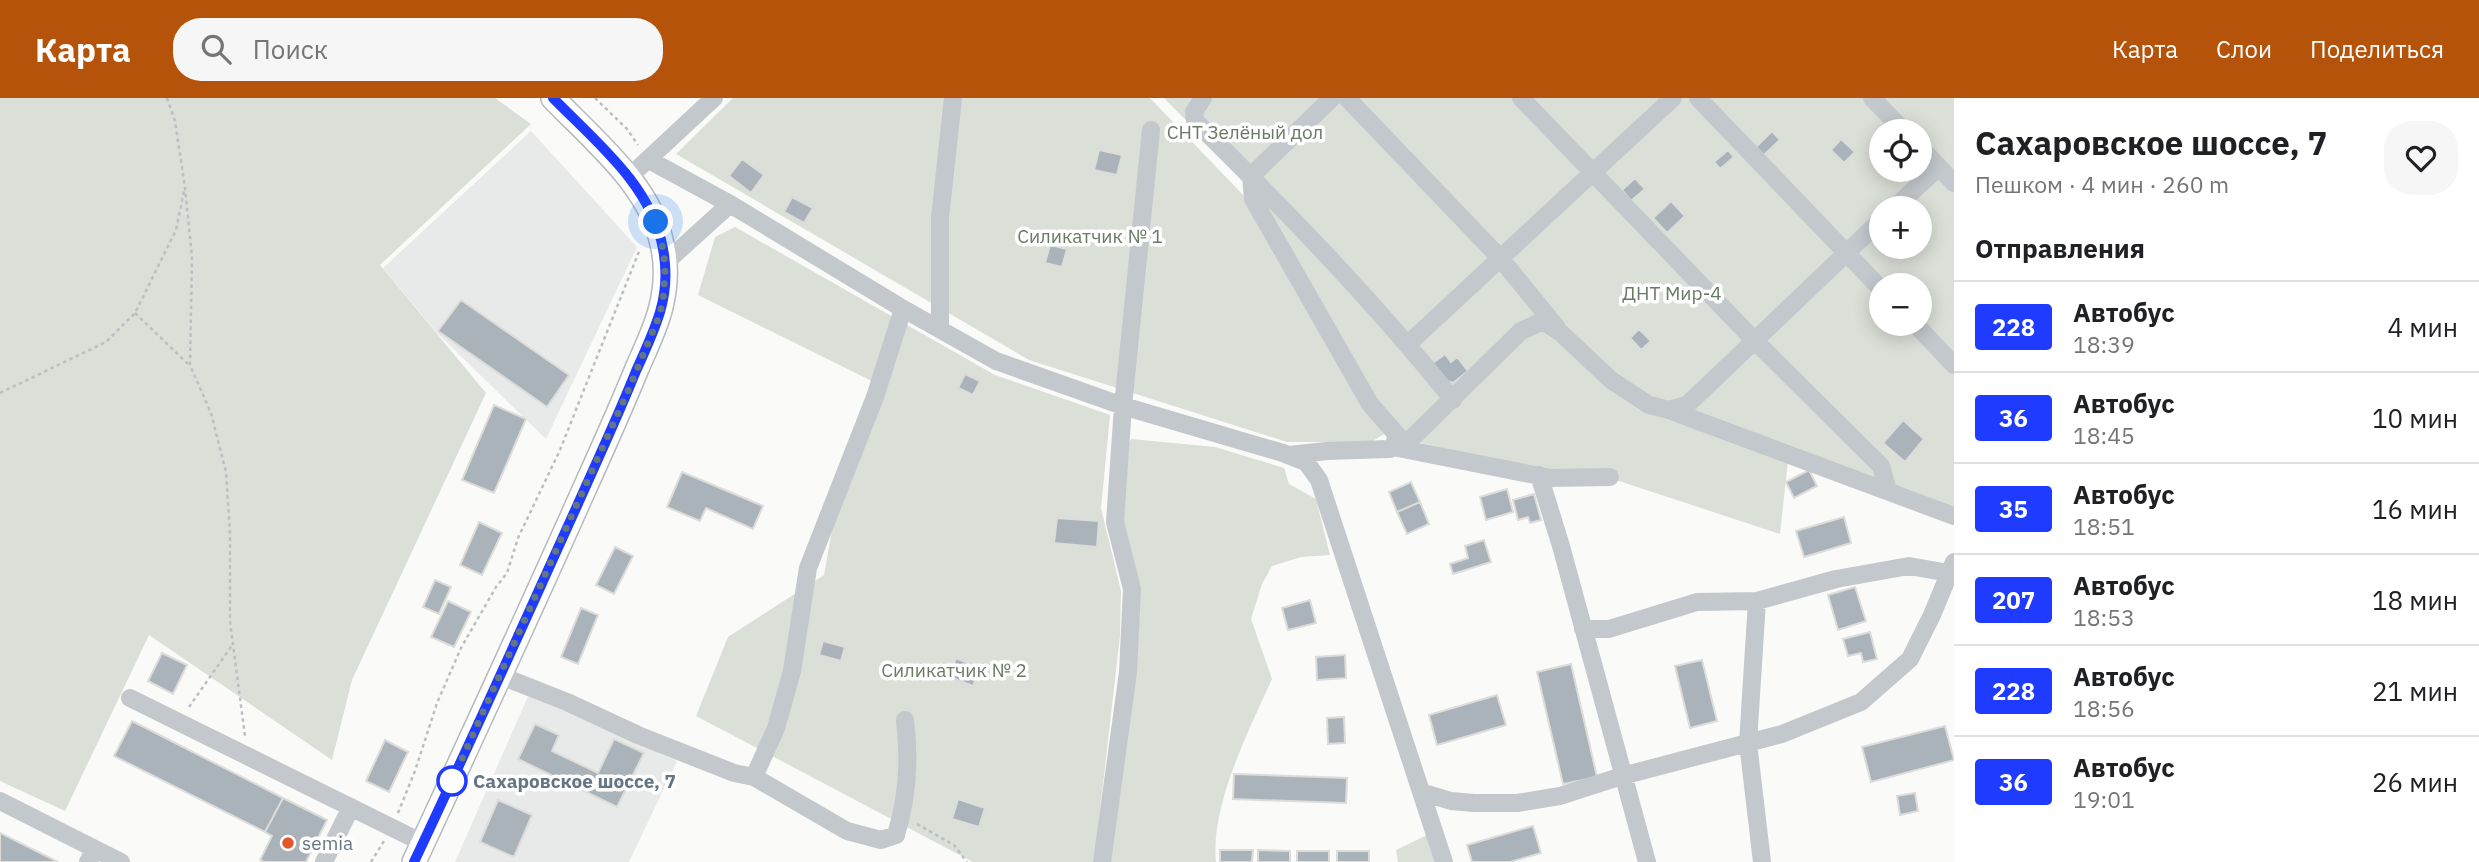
<!DOCTYPE html>
<html lang="ru">
<meta charset="utf-8">
<style>
:root{--surface:#fff;--page:#f6f6f6;--text:#202124;--muted:#757577;--line:#e0e0e0;--accent:#b45309}
body{margin:0;font-family:"IBM Plex Sans",sans-serif;background:var(--page);color:var(--text);height:100vh;display:flex;flex-direction:column;font-size:26px;white-space:nowrap}
*{box-sizing:border-box;margin:0}
p{font-size:23px;color:var(--muted)}
.icon{flex:none;width:38px;height:38px;fill:none;stroke:currentColor;stroke-width:2;stroke-linecap:round;stroke-linejoin:round}
.map{position:relative;flex:1;overflow:hidden}
.drawer{display:flex;flex-direction:column;background:var(--surface);width:525px}
.drawer>*{flex:none}
.badge{padding:0 14px;border-radius:5px;font-size:24px;line-height:46px}
.tools{position:absolute;left:1869px;top:21px;display:grid;gap:14px}
.tools a{display:grid;place-items:center;width:63px;height:63px;border-radius:50%;background:var(--surface);box-shadow:0 4px 18px #0003;font-size:35px}
.you{position:absolute;width:35px;height:35px;margin:-18px;border:5px solid #fff;border-radius:50%;background:#1a73e8;box-shadow:0 0 0 10px #1a73e833}
.map>.badge{position:absolute;translate:-50% -50%;box-shadow:0 0 0 4px #fff}
h2{padding:0 21px;font-size:26px;line-height:63px}
.round{display:grid;place-items:center;flex:none;width:74px;height:74px;border-radius:28px;background:var(--page)}
.headline{display:flex;align-items:center;justify-content:space-between;height:119px;padding:0 21px}
h1{font-size:33px;font-weight:800;line-height:52px}
ul{padding:0;list-style:none}
li{display:flex;align-items:center;gap:21px;height:91px;padding:0 21px;border-top:2px solid var(--line)}
li div{flex:1}
li b{display:block;font-size:26px}
li em{font-style:normal}
li .badge{min-width:77px;font-weight:700;text-align:center}
header{display:flex;align-items:center;gap:42px;box-sizing:border-box;height:98px;padding:0 35px;background:var(--accent);color:#fff}
header strong{font-size:33px}
nav{display:flex;gap:38px;margin-inline-start:auto;font-size:24px}
.search{width:490px;height:63px;background:var(--page);display:flex;align-items:center;gap:18px;box-sizing:border-box;padding:0 24px;border-radius:28px;color:var(--muted);font-size:26px}
main{display:flex;flex:1;min-height:0}
.map>svg:first-child{display:block}
.built{fill:#e8e9e9}
.green{fill:#dadfd7;fill-rule:evenodd}
.building{fill:#aab3b9;stroke:#dcdcda;stroke-width:2}
.lines{fill:none;stroke-linecap:round;stroke-linejoin:round}
.major-casing{stroke:#b5babe;stroke-width:26}
.path{stroke:#bbbfc2;stroke-width:2.5;stroke-dasharray:3.5 3.5;stroke-linecap:butt}
.minor{stroke:#c3c8cc;stroke-width:18}
.major{stroke:#fff;stroke-width:23}
.line-casing{stroke:#fff;stroke-width:16}
.line{stroke:#1f3bff;stroke-width:10}
.walk{stroke:#657683;stroke-width:7;stroke-dasharray:0 12.6}
.stop-dot{fill:#fff;stroke:#1f3bff;stroke-width:3.5}
.poi-dot{fill:#e4572e;stroke:#fff;stroke-width:2.5}
.labels{text-anchor:middle;dominant-baseline:central;stroke-width:7;stroke-linejoin:round;paint-order:stroke}
.park-label{font-size:19px;fill:#687a64;stroke:#fff}
.stop-label{font-size:19px;font-weight:bold;fill:#657683;stroke:#fff;text-anchor:start}
.poi-label{font-size:19px;fill:#657683;stroke:#fff;text-anchor:start}
</style>
<header>
<strong>Карта</strong>
<div class="search"><svg class="icon" aria-label="search" viewBox="0 0 24 24"><circle cx="10" cy="10" r="6"/><path d="M15 15l6 6"/></svg>Поиск</div>
<nav><a>Карта</a><a>Слои</a><a>Поделиться</a></nav>
</header>
<main>
<div class="map">
<svg width="1954" height="764" viewBox="0 0 1954 764">
<rect width="100%" height="100%" fill="#fafaf8"/>
<path class="built" d="M531 33 637 149 546 341 437 235 383 170Z
M529 596 677 663 629 764H455Z"/>
<path class="green" d="M0 0H495L531 26 380 167 486 295 352 582 332 662 149 537 65 713 0 683Z
M733 0H1150L1245 99 1384 336 1371 344H1287L1029 262 676 56Z
M1164 0H1328L1245 82Z
M1337 0H1867L1899 33H1881V72H1920V55L1954 91V412L1789 353 1780 436 1619 383 1541 373 1392 338 1248 84ZM1881 110H1920V149H1881ZM1881 187H1920V226H1881Z
M1879 0H1954V78L1920 43V33H1911Z
M735 129 995 277 1110 317 1101 410 1121 493 1120 538 1094 764H973L696 618 728 539 824 477 837 404 884 289 698 197 715 139Z
M1131 341 1215 349 1284 370 1289 386 1316 401 1330 457 1301 459 1272 468 1262 486 1251 521 1272 581C1249 632 1210 708 1216 764H1105L1132 491 1115 424 1119 366Z
M1427 737 1435 764H1398L1396 752Z"/>
<path class="building" d="M1772 33 1780 42 1764 57 1756 49Z
M1841 41 1855 54 1844 65 1831 52Z
M1099 52 1122 57 1117 77 1094 72Z
M1728 52 1734 59 1720 71 1714 64Z
M742 61 764 77 751 95 729 78Z
M1635 80 1645 91 1631 103 1622 92Z
M792 99 813 110 804 125 784 114Z
M1671 103 1685 118 1667 135 1653 120Z
M1050 147 1067 151 1062 169 1045 165Z
M461 202 569 277 547 309 438 233Z
M1639 231 1651 243 1641 252 1630 240Z
M1445 256 1451 264 1457 259 1468 273 1453 285 1447 283 1433 265Z
M965 276 980 283 973 297 958 290Z
M494 307 526 321 494 395 462 382Z
M1903 322 1924 341 1905 364 1883 345Z
M1809 372 1817 388 1794 400 1786 384Z
M682 374 763 408 753 431 706 410 700 423 667 409Z
M1411 384 1420 404 1397 414 1389 394Z
M1507 391 1513 414 1486 422 1480 399Z
M1534 396 1541 422 1530 425 1528 419 1518 422 1513 402Z
M1420 404 1429 426 1407 436 1397 414Z
M1844 419 1851 445 1804 459 1796 433Z
M1057 420 1099 423 1097 449 1054 445Z
M479 424 502 435 482 477 460 467Z
M1484 442 1491 464 1453 476 1450 466 1468 460 1465 448Z
M615 449 633 458 614 496 596 487Z
M435 482 451 489 439 516 423 509Z
M1855 489 1866 523 1838 532 1828 497Z
M1310 502 1316 525 1288 532 1282 510Z
M448 503 471 514 454 549 431 539Z
M581 510 598 517 578 566 561 559Z
M1870 534 1877 561 1863 564 1861 555 1848 558 1843 541Z
M823 543 845 549 841 563 819 557Z
M162 555 187 567 173 596 148 583Z
M1345 557 1346 580 1317 582 1316 559Z
M956 560 980 570 973 588 949 579Z
M1702 562 1717 623 1690 630 1675 568Z
M1571 566 1597 679 1563 686 1537 574Z
M1497 597 1506 627 1437 647 1429 617Z
M1344 619 1345 645 1328 646 1327 620Z
M132 623 283 700 265 734 114 658Z
M535 626 559 637 552 653 598 675 614 641 644 655 617 709 518 661Z
M1945 628 1954 662 1871 684 1862 649Z
M385 642 408 654 389 694 366 683Z
M1234 676 1347 680 1346 705 1233 701Z
M1915 695 1918 713 1900 717 1897 698Z
M283 700 327 722 306 764H264L260 762 272 738 265 734Z
M958 701 985 710 979 729 952 721Z
M498 702 532 717 514 759 480 744Z
M1533 728 1541 755 1510 764H1472L1467 747Z
M0 735 58 764H0Z
M1220 752H1253L1252 764H1220Z
M1258 752 1290 753V764H1258Z
M1297 753H1329V764H1297Z
M1337 753H1369V764H1337Z"/>
<g class="lines">
<defs>
<path id="major" d="M414 764C471 641 528 518 583 394 602 352 621 310 638 268 647 248 656 229 661 209 666 188 667 166 662 146 650 87 593 42 553 0"/>
</defs>
<use href="#major" class="major-casing"/>
<path class="path" d="M167 0 175 23 185 90 192 159 190 267 211 315 226 374 230 436V524L245 638
M595 0 627 31 638 47
M135 215 188 266
M0 295 106 244 135 215 176 132 184 93
M189 609 233 546
M398 715 415 673 437 605 461 550 496 489 507 475 518 440 560 352 640 151
M917 726 954 747 967 764
M371 764 384 743"/>
<path class="minor" d="M1203 0 1194 14 1195 23C1285 112 1374 203 1453 302
M1332 0 1251 78 1253 101 1370 306 1397 337 1393 349 1550 380 1610 379
M1347 0 1501 161 1557 230
M1521 0 1754 242 1881 368 1888 393
M1698 0 1881 191
M1872 0 1904 33
M1920 49 1954 85
M649 62 730 106 900 209 996 263 1123 308 1283 355 1306 364 1319 382 1444 764
M629 79 714 0
M1894 110 1939 69
M665 165 730 106
M1915 226 1954 267
M940 231V120L953 0
M1408 246 1673 0
M1669 312 1954 418
M1289 357 1327 353 1390 351 1413 339 1521 233 1543 223 1561 235 1611 282 1649 307 1669 312 1687 307 1881 122
M1539 377 1561 448 1647 764
M1757 503 1748 645 1762 764
M1583 531H1609L1697 504 1757 503 1836 481 1909 468 1949 475
M501 578 567 604 638 637 734 675 754 679 847 733 881 742 896 737C908 698 910 662 905 622
M130 600 423 745
M754 679 776 630 792 573 808 470 875 299 903 211
M1421 694 1451 703 1474 705H1517L1560 698 1622 678 1782 636 1861 604 1910 561 1932 517 1954 464
M0 703 95 751
M88 764 95 751 121 764
M324 764 351 709
M1102 764 1128 574 1132 491 1115 424 1123 308 1151 32"/>
<use href="#major" class="major"/>
</g>
<g class="lines">
<defs>
<path id="line" d="M414 764C470 646 523 527 577 408 597 363 618 318 636 273 645 253 654 234 660 214 666 194 667 172 663 151 652 88 596 44 553 0"/>
</defs>
<use href="#line" class="line-casing"/>
<use href="#line" class="line"/>
<path class="walk" d="M452 683 628 293 658 221 663 203 665 175 664 155 656 124"/>
</g>
<circle class="stop-dot" cx="452" cy="683" r="14"/>
<circle class="poi-dot" cx="288" cy="745" r="7"/>
<g class="labels">
<g class="park-label">
<text x="1245" y="34">СНТ Зелёный дол</text>
<text x="1090" y="138">Силикатчик № 1</text>
<text x="1672" y="195">ДНТ Мир-4</text>
<text x="954" y="572">Силикатчик № 2</text>
</g>
<g class="stop-label">
<text x="473" y="683">Сахаровское шоссе, 7</text>
</g>
<g class="poi-label">
<text x="302" y="745">semia</text>
</g>
</g>
</svg>
<div class="tools">
<a><svg class="icon" aria-label="locate" viewBox="0 0 24 24"><circle cx="12" cy="12" r="6"/><path d="M12 2v4M12 18v4M2 12h4M18 12h4"/></svg></a>
<a>+</a>
<a>−</a>
</div>
<div class="you" style="left:656px;top:124px"></div>
</div>
<section class="drawer">
<div class="headline"><div><h1>Сахаровское шоссе, 7</h1><p>Пешком · 4 мин · 260 m</p></div><a class="round"><svg class="icon" aria-label="heart" viewBox="0 0 24 24"><path d="M12 20l-8-8c-3-5 5-10 8-4 3-6 11-1 8 4z"/></svg></a></div>
<h2>Отправления</h2>
<ul>
<li><span class="badge" style="background:#1f3bff;color:#fff">228</span><div><b>Автобус</b><p>18:39</p></div><em>4 мин</em></li>
<li><span class="badge" style="background:#1f3bff;color:#fff">36</span><div><b>Автобус</b><p>18:45</p></div><em>10 мин</em></li>
<li><span class="badge" style="background:#1f3bff;color:#fff">35</span><div><b>Автобус</b><p>18:51</p></div><em>16 мин</em></li>
<li><span class="badge" style="background:#1f3bff;color:#fff">207</span><div><b>Автобус</b><p>18:53</p></div><em>18 мин</em></li>
<li><span class="badge" style="background:#1f3bff;color:#fff">228</span><div><b>Автобус</b><p>18:56</p></div><em>21 мин</em></li>
<li><span class="badge" style="background:#1f3bff;color:#fff">36</span><div><b>Автобус</b><p>19:01</p></div><em>26 мин</em></li>
</ul>
</section>
</main>
